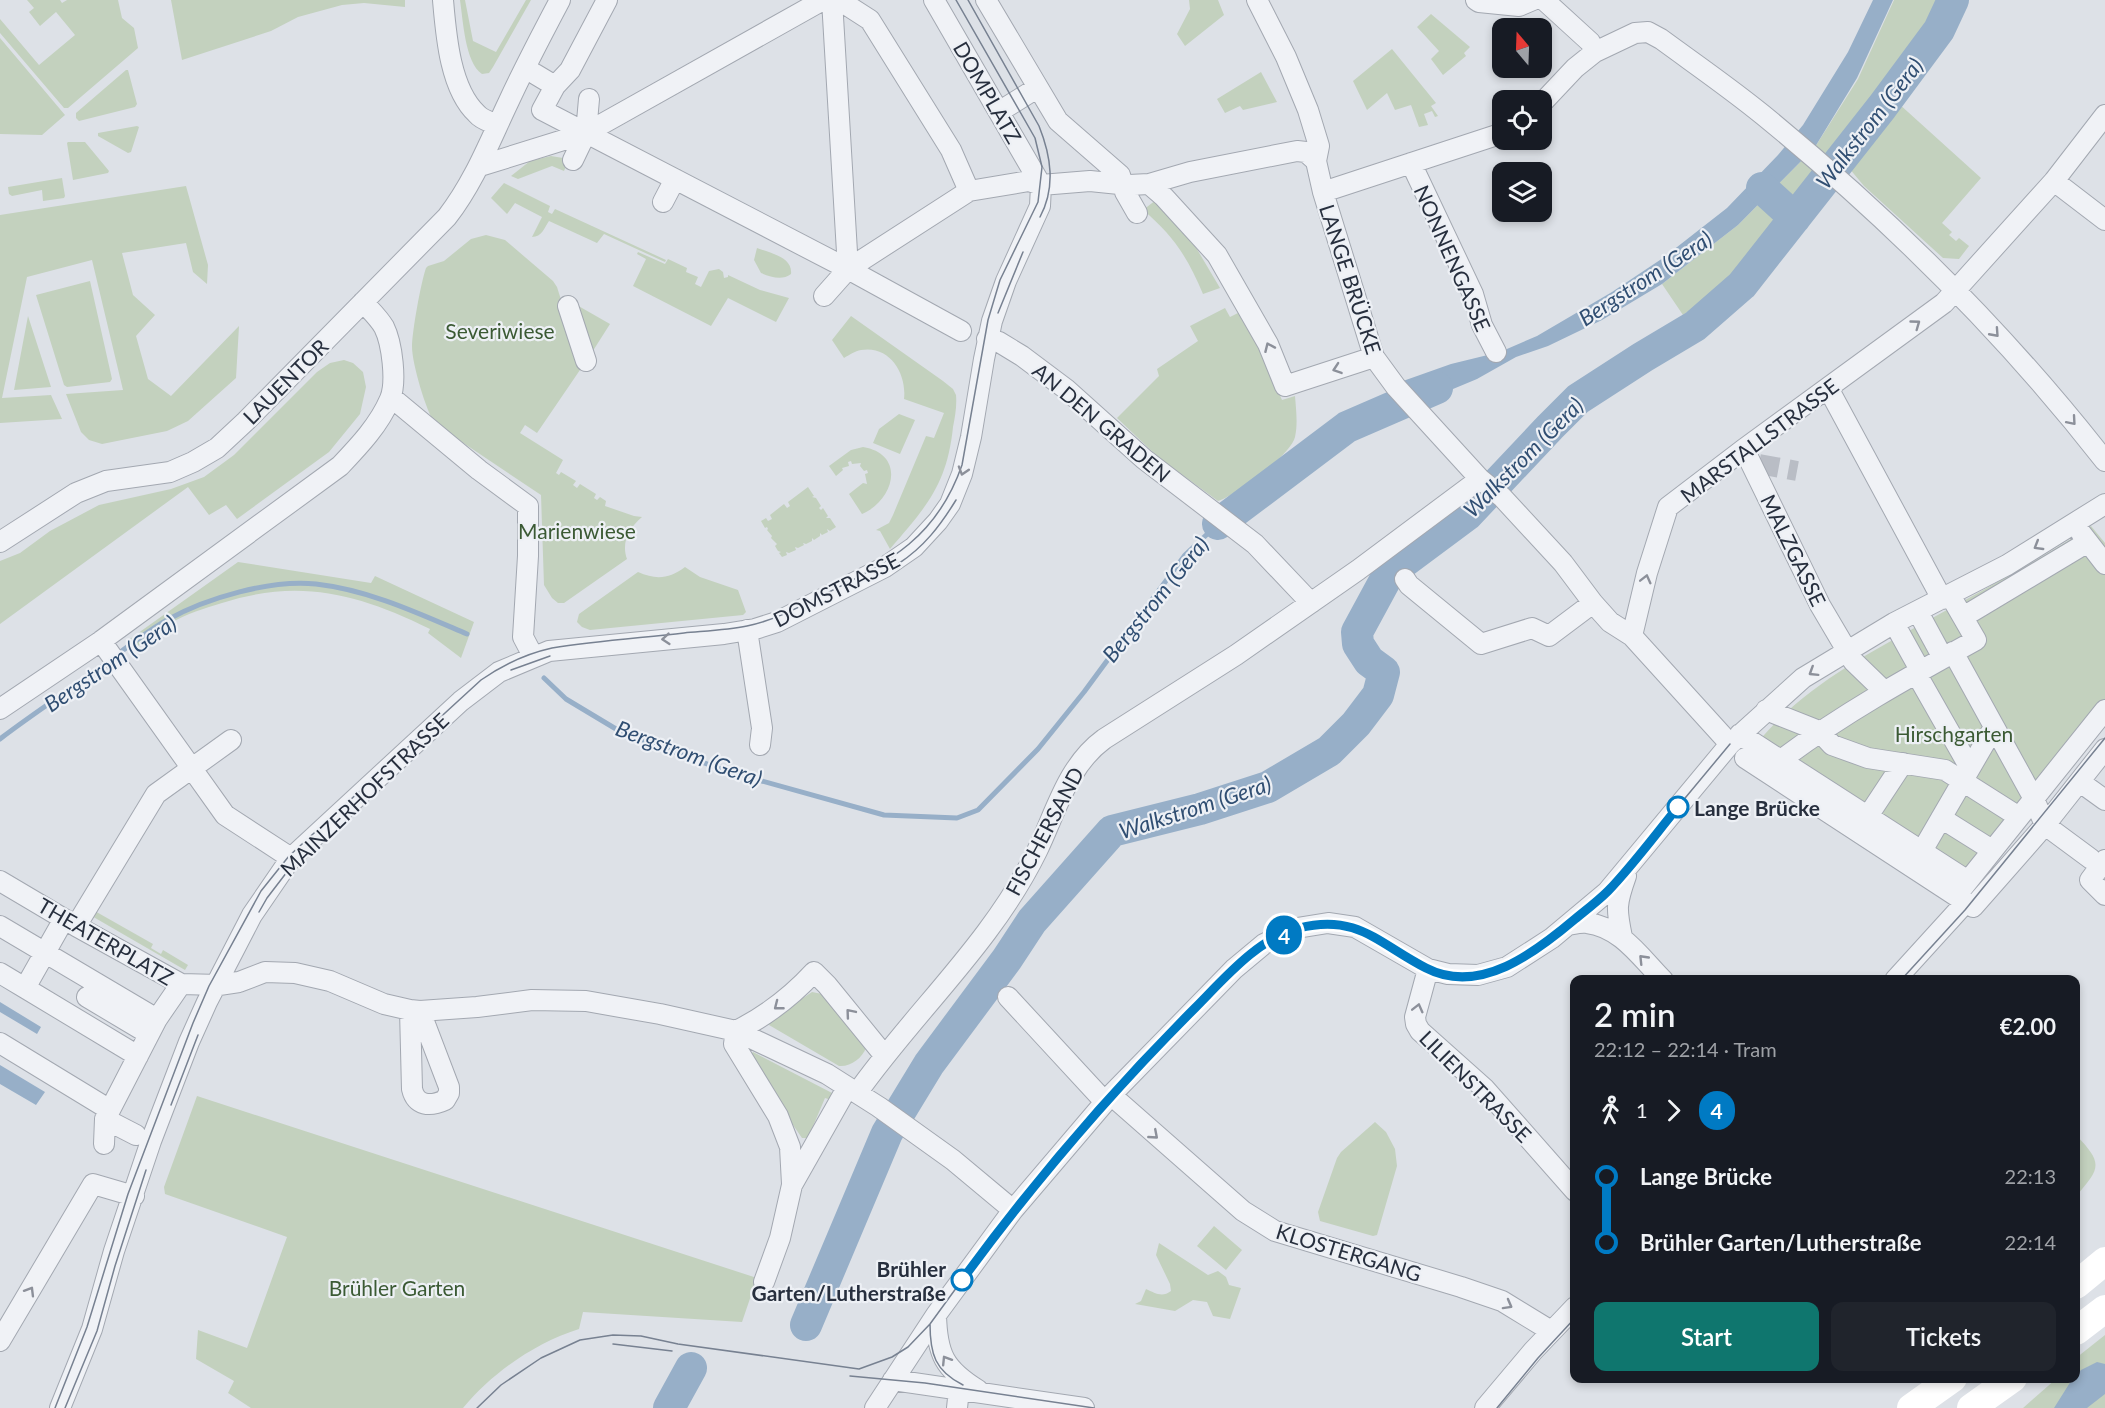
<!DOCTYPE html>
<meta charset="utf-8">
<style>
:root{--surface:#171b24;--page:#20242c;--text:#f1f3f6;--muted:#9ea1a6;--accent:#0f766e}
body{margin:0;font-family:Lato,sans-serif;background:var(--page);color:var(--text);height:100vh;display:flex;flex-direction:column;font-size:22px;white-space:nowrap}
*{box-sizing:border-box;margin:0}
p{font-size:20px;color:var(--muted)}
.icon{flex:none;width:33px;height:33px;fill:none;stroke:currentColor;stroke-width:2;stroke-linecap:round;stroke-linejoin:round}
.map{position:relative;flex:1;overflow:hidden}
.drawer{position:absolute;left:1570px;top:975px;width:510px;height:408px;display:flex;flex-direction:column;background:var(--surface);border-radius:12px;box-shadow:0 3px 9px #0003}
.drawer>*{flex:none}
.badge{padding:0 12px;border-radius:20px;font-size:21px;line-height:39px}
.needle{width:39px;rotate:341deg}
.controls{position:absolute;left:1492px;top:18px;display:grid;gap:12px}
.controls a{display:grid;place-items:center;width:60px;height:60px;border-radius:12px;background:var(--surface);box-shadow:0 3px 9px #0003;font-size:30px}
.map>.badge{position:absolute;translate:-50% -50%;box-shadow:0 0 0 3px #fff}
.legs{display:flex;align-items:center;gap:9px;height:66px;padding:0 24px;font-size:20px}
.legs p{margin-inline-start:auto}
.headline{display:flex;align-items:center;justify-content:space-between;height:102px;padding:0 24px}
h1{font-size:33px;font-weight:600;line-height:45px}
.primary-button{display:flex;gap:12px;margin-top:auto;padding:12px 24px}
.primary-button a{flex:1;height:69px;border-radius:12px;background:var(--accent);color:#fff;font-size:24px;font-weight:600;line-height:69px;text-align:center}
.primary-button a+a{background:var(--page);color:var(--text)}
ul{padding:0 24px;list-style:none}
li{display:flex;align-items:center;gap:21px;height:66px;font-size:22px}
li i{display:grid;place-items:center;width:9px;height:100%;margin:0 8px;background:currentColor}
li i::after{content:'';width:15px;height:15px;margin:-8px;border:4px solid;border-radius:50%;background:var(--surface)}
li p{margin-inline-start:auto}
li:first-child i{background:linear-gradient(#0000 50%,currentColor 0)}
li:last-child i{background:linear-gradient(currentColor 50%,#0000 0)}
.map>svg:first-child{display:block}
.green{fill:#c3d1be}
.water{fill:#97afc8}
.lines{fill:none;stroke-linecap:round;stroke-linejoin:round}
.stream{stroke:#97afc8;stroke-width:5}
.river{stroke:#97afc8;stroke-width:32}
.street-tunnel{stroke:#b9bdc5;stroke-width:20;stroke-dasharray:20 10;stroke-linecap:butt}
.street-casing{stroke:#a3a8b1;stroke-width:22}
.street{stroke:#f0f2f6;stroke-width:20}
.secondary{stroke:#fff;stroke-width:28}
.tram{stroke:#778191;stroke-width:1.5}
.oneway{stroke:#8c909a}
.line-1-casing{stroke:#fff;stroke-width:14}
.line-1{stroke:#007ac3;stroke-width:9}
.stop-1-dot{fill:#fff;stroke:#007ac3;stroke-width:3}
.labels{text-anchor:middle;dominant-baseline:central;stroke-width:4.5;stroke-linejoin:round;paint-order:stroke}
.street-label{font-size:21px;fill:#272f3e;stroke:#edf0f5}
.park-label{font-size:21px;fill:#3b5a34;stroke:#edf0f5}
.stop-label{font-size:21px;font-weight:bold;fill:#272f3e;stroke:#edf0f5;text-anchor:start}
.water-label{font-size:22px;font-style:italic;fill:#304e72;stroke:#edf0f5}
</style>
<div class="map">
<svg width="2105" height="1408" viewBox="0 0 2105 1408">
<rect width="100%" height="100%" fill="#dde1e7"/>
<path class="green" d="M27 0H60L62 3 67 0H118L122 18 134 28 138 48 68 108H64L0 33V19L39 65 75 35 56 12 40 26 29 12 34 8Z
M171 0H405V7L364 3 342 5 298 17 271 31 182 60Z
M460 0H465L473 41 496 52 526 0H531L493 67 489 73 482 74C465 63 463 20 460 0Z
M1189 0H1218L1224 15 1185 46 1177 34 1190 9Z
M1894 0H1943C1917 56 1876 106 1838 154 1802 199 1764 251 1720 288 1708 297 1696 306 1683 315L1662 284 1738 225 1815 147 1858 79Z
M1431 14 1470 47 1464 53 1466 56 1443 75 1431 59 1439 51 1417 27Z
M0 38 65 115 42 135 0 134Z
M1392 49 1436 103 1431 106 1438 116 1435 117 1432 111 1424 114 1428 125 1419 127 1411 105 1395 110 1387 93 1367 110 1353 81Z
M126 70H128L137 104 135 107 79 121 76 118V113Z
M1261 72 1277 102 1243 110 1240 106 1225 113 1217 99Z
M1898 103 1981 178 1942 223 1952 232 1949 235 1956 241 1959 238 1969 246 1959 259 1943 258 1864 186 1849 168Z
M137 126 139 127 131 152 128 153 98 136V133Z
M68 142H85L109 171 108 173 73 180 67 143Z
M551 156 569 159 564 171 552 166 518 179 511 176 530 161Z
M62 178 65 196 64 198 43 201 42 190 12 196 9 194 8 187Z
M504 183 550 206 548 212 552 214 555 209 666 260 665 262 604 234 597 243 549 221C544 228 542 237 532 237L542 217 515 203 507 214 491 198Z
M186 186 208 265 207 284 193 272 186 243 122 253 133 295 155 315 136 336 148 379 171 396 239 326 236 378 188 421 167 431 102 444 89 440 81 432 66 394 123 390 92 260 27 277 2 398 51 395 62 419 0 423V215Z
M1156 200 1185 229 1220 288 1203 294C1188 258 1173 235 1143 210Z
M486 235 505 240 553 281 557 287 582 367 537 433 525 425 520 433 563 460 556 473 559 475 561 472 576 481 573 485 577 488 580 484 596 494 594 498 597 500 600 497 606 501 605 506 634 516 642 517C629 528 621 542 627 559L564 603H558L552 598 544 585 541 495 435 424C426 411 412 363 412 347 412 332 421 282 426 268L428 266 444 261 471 239Z
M757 248C770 253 793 257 791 274 782 281 771 277 761 273L754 260Z
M638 252 665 264 668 259 687 268 686 272 698 277 695 284 701 287 709 271 719 269 723 272 724 278 728 277V275L760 290 789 298 776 322 728 298 711 326 633 286 646 259 637 254Z
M90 281 112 379 110 382 67 387 64 385 36 295Z
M575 304 610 324 589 357Z
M1225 308 1230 317 1238 313 1249 332 1255 329 1264 360 1282 400 1295 396C1296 409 1298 424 1295 437 1291 455 1235 496 1218 501L1158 457 1117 418 1159 376 1157 369 1198 341 1190 326Z
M28 316 51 387 14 390Z
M851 316 943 381 953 389 956 395C957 406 955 417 953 427 947 485 926 507 890 549L880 531 876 530 889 523 893 515 926 436 934 438 944 413 904 399C907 374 890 345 861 350 855 351 849 355 844 358L832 340Z
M344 360 353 363 363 372 366 387 360 414 329 452 237 519 226 505 209 515 188 487 0 624V561L20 553 50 531 99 505 171 489 204 477 234 455 317 372 330 363Z
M899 414 915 420 900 454 873 443 879 429Z
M863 447C906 454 895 500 862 514L849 494 863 483 867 484 865 474 868 473 867 470 864 471 860 466 861 463 852 464 851 461 848 462 849 466 842 468 843 470 836 476 829 466 851 450Z
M808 487 814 496 812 497 816 498 821 506 819 508 821 510 823 508 828 516 826 518H830L836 527 830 531 827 529 828 532 822 535 820 533V536L814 540 812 538V541L806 544 803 543 804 545 798 548 795 547 796 550 789 553 786 552 787 555 782 557 779 553 781 552 778 551 775 546 777 544 771 538 772 536 767 530 768 529 767 527 765 528 761 521 766 518 768 521 772 519 770 515 784 504 787 508 790 506 788 502Z
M2091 526 2105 543V555L2097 562 2105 574V724L1970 891 1759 741C1804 687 1864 656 1925 622 1981 591 2038 561 2091 526Z
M238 562 371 583 375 576 474 622 461 658 428 633 430 629C358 594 300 578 222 603 205 608 186 614 171 623 157 631 145 641 133 650L127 641Z
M685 567 700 577 738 590 746 612 743 615 590 630 582 627 577 622 579 614 638 572C656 580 669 579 685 567Z
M93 910 153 944 151 948 161 954 163 950 188 965 185 970 90 915Z
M812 992 822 994 866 1048C862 1058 851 1067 839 1066L769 1025 772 1019Z
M753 1052 834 1094 831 1100 825 1098 808 1138H802L762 1080 751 1054Z
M197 1096 757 1278 742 1322 583 1312 579 1329C535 1343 493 1372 463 1408H251L228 1393 234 1381 196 1359 198 1330 247 1348 287 1237 165 1194 164 1187Z
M1375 1122 1386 1132 1395 1149 1397 1166 1377 1235 1373 1236 1320 1221 1318 1212 1337 1158 1341 1152Z
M2076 1135C2103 1163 2101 1168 2076 1196Z
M1214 1226 1242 1250 1226 1270 1197 1246Z
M1159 1243 1208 1275 1218 1271 1226 1277 1229 1285 1241 1288 1230 1319 1213 1316 1207 1302 1193 1300 1175 1311 1135 1304 1141 1301 1146 1289C1155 1293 1162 1298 1171 1291L1170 1284 1156 1255Z
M2105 1335V1408H2023L2056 1379 2076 1378V1358Z"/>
<path class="water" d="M1873 0H1893L1857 78 1815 147 1738 225 1662 284 1602 320 1548 346 1516 357 1477 379 1453 389 1430 408 1403 381 1451 364 1500 352 1537 336 1612 292 1663 258 1727 208 1778 155 1803 125 1848 52Z
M0 1002 41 1027 37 1034 0 1012Z
M0 1065 45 1092 36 1105 0 1084Z
M2097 1362 2105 1364V1394L2087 1408H2054L2071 1381 2076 1378V1375L2081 1370Z"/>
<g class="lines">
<path class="stream" d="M544 678 566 699 621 732 726 771 884 815 957 818 978 810 1038 749 1084 692 1185 555 1218 524
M0 739C30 716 62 695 93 673 117 655 141 635 167 620 206 598 272 579 316 584 369 590 418 613 467 634"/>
<path class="river" d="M1762 188 1795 218
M1218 524 1347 427 1437 388
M806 1325 887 1133 929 1064 1007 959 1032 921 1112 831 1200 809 1268 787 1329 751 1356 724 1378 695 1384 672 1369 661 1358 644 1357 632 1389 573 1467 515 1550 427 1578 399 1643 357 1695 326 1742 285 1882 107 1939 30 1953 0
M669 1408 691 1368"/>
<path class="street-tunnel" d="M1759 464 1797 471"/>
<defs>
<path id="street" d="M443 0C446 35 450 89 477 114 482 120 491 122 497 125
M832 0 848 269
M839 0 870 20 951 150 969 191 1029 181 1041 185 1090 181 1129 185 1149 184 1190 172 1297 151 1306 152 1316 161
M986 0 1058 121 1120 175 1125 192 1137 213
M1257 0 1286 57 1308 110 1319 146 1316 161 1323 192 1374 357 1396 387 1480 479 1502 497 1563 563 1593 603 1610 622 1632 636 1730 744
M1476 0 1479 2 1519 6 1533 0
M1544 0 1590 42 1595 52
M535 74 555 86 542 110 848 269 961 331
M555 86 570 70 607 0
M1542 103 1575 68 1595 52 1635 33 1648 32 1661 39C1695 64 1730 88 1763 115 1889 218 2005 333 2105 461
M1005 108 1037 88
M573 160 586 133 589 99
M1411 163 1473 294 1482 325 1496 352
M480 166 586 133 823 0
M2054 181 2105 220
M1149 184 1164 197 1217 255 1268 344 1285 386 1374 357
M1323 192 1503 133
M663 202 675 179
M824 296 848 269 969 191
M568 306 586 361
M987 339 999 342 1022 356 1066 389 1144 459 1255 544 1311 603
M1828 388 1942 599
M391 397 479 470 528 506V556L523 637 533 656
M1744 449 1820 605 1853 661 1884 691
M2081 533 2105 564
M0 542 76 493 106 481 170 472 193 462 217 448 246 421 447 217C474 182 489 143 508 103 524 68 542 34 560 0
M1405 579 1409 585 1481 644 1532 628 1549 636 1593 603
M1918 612 1943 658
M1963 617 2088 542
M1894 623 1920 670
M747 630 762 728 760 745
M1632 636 1647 573 1668 507 1744 449 1944 303 2054 181 2105 115
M101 641 225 815 291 858
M1953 652 2034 799 2045 825 2091 859
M1916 673 1970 768
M0 709 101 641 340 466C359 446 379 425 390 399 397 382 392 343 384 327 378 317 370 310 363 302
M1766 710 1819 731 1832 745 1868 758 1945 770 2019 817
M1740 734 1968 881
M1745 758 1973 907 2045 825 2105 749
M1781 760C1842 714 1909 677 1976 640L1950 595
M2080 782 2105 800
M1868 816 1903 763
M1941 818 1992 850
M1922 851 1994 727
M2105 860 2090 880 2105 895
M0 881 76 926 181 984 219 985 239 982 265 972 295 973 330 981 384 1004 410 1010 420 1011 477 1007 532 1000 586 1001 660 1014 736 1031 827 1074 879 1107 953 1160 1013 1210
M1960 891 2105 710
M1568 925C1574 924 1581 922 1587 923 1621 927 1641 958 1663 980
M0 926 157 1019
M76 926 156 794 231 740
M1622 937C1616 909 1616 904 1626 876
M1428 969 1415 1017 1416 1024 1420 1031 1485 1089 1575 1191
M0 973 25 988 64 919
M1895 980 1966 902
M25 988 138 1056
M87 997 149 1034
M1008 997 1105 1102
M410 1010 412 1089C416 1106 430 1107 445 1100L449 1093V1087L420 1011
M736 1031C766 1016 791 997 814 972L827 985 884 1055
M736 1031 734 1044 778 1116 790 1147 792 1184
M0 1043 110 1110 105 1119 136 1135
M857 1093C915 1011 992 943 1037 851 1056 812 1067 766 1104 739L1236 655 1358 570 1480 479
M1111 1095 1243 1211 1275 1231 1461 1287 1502 1301 1551 1331
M110 1110 157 1019 181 984
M104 1144 105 1119
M764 1282 780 1238 792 1185 847 1088
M936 1315C937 1354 944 1369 978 1390
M0 1341 93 1184 134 1196
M893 1380 1084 1408
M60 1408 92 1329 114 1251 151 1141 189 1042 207 1002 252 915 291 858 461 701 499 672 549 651 724 634 755 629 777 622 885 567 914 547 938 521 950 504 962 474 971 437 984 359 992 321 1006 281 1040 206 1041 185 934 0
M875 1408 936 1315 1013 1210 1111 1095 1234 969 1264 944 1297 928 1328 923 1355 927 1428 969 1448 974 1478 975 1507 967 1552 938 1607 892 1730 744 1803 678 1894 623 2007 565 2105 504
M957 1408 959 1389
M1485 1408 1533 1351 1575 1307"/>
</defs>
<use href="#street" class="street-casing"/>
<use href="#street" class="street"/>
<path class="secondary" d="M2076 1285 2105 1261
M2076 1331 2105 1309
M1911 1408 1953 1378
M1971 1408 2013 1378"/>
<path class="tram" d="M968 0 1039 126C1051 156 1056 187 1040 217
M998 313 1023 252
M898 564C924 547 940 526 956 500
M511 670 550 656
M259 912 267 898 290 868
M1901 980 1965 910 2105 738
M171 1105 198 1035
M930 1324C930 1354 935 1371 963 1385
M613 1344 672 1351
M850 1376 925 1383 1094 1408
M55 1408 87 1327 128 1194 193 1023 209 986 261 891 289 856 481 680C504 664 525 654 552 648 596 641 640 638 684 633 705 631 727 630 747 626 776 620 801 606 827 593 891 561 937 537 962 465L988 320 1000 280 1038 202 1042 167 1035 138 956 0
M65 1408 97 1331 115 1266 146 1170
M477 1408 501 1385 541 1358 580 1340 613 1335 641 1336 678 1344 859 1369 892 1357 908 1347 930 1324 1013 1210 1111 1095 1234 969 1264 944 1297 928 1328 923 1355 927 1428 969 1448 974 1478 975 1507 967 1552 938 1607 892 1730 744
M1497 1408 1538 1358 1575 1318"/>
</g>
<defs><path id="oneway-chevron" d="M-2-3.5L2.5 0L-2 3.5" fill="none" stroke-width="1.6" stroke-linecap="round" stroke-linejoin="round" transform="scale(1.5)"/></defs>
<g class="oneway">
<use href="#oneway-chevron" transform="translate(1916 324) rotate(-36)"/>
<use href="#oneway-chevron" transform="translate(1995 333) rotate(48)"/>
<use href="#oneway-chevron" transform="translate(1269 347) rotate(-114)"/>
<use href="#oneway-chevron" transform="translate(1337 369) rotate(161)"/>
<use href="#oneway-chevron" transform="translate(2072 421) rotate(49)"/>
<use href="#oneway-chevron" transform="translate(963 471) rotate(107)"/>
<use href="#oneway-chevron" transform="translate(2038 546) rotate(149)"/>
<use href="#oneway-chevron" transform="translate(1646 579) rotate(-76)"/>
<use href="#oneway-chevron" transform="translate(666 639) rotate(175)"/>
<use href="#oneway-chevron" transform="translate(1813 672) rotate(148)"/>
<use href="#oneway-chevron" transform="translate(1643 959) rotate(-134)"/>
<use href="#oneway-chevron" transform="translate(778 1006) rotate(142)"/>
<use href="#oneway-chevron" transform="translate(1418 1008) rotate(-76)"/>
<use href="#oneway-chevron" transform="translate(850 1013) rotate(-130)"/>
<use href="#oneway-chevron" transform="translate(1154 1135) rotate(41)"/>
<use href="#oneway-chevron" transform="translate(30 1291) rotate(-59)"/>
<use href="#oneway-chevron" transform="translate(1508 1305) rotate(29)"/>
<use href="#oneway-chevron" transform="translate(946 1360) rotate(-122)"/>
</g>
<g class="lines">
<defs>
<path id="line-1" d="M962 1280C1033 1183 1110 1093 1195 1008 1223 980 1258 938 1299 928 1357 913 1379 944 1426 968 1480 996 1536 952 1575 919 1586 910 1598 901 1608 891 1633 865 1655 835 1678 807"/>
</defs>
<use href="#line-1" class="line-1-casing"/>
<use href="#line-1" class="line-1"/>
</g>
<g class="stop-1-dot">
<circle cx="1678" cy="807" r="10"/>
<circle cx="962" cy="1280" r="10"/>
</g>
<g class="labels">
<g class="street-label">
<text transform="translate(988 92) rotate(60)">DOMPLATZ</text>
<text transform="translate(1453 258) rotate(66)">NONNENGASSE</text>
<text transform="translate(1351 279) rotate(72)">LANGE BRÜCKE</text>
<text transform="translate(285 381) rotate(-45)">LAUENTOR</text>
<text transform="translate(1102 422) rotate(40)">AN DEN GRADEN</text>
<text transform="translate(1759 440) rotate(-37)">MARSTALLSTRASSE</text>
<text transform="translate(1794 550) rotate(64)">MALZGASSE</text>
<text transform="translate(836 589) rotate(-27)">DOMSTRASSE</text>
<text transform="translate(364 794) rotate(-44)">MAINZERHOFSTRASSE</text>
<text transform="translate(1044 831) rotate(-62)">FISCHERSAND</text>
<text transform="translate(106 941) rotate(30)">THEATERPLATZ</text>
<text transform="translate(1476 1086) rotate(45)">LILIENSTRASSE</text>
<text transform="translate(1349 1252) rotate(17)">KLOSTERGANG</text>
</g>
<g class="park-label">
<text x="500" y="330">Severiwiese</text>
<text x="577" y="530">Marienwiese</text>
<text x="1954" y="733">Hirschgarten</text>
<text x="397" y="1287">Brühler Garten</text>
</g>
<g class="stop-label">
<text x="1694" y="807">Lange Brücke</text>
<text x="946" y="1268" text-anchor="end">Brühler<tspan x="946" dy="24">Garten/Lutherstraße</tspan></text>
</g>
<g class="water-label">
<text transform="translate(1869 123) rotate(-52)">Walkstrom (Gera)</text>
<text transform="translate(1645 278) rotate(-33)">Bergstrom (Gera)</text>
<text transform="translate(1523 457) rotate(-45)">Walkstrom (Gera)</text>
<text transform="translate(1155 599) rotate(-51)">Bergstrom (Gera)</text>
<text transform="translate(110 663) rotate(-34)">Bergstrom (Gera)</text>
<text transform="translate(689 753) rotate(20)">Bergstrom (Gera)</text>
<text transform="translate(1195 807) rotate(-18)">Walkstrom (Gera)</text>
</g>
</g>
</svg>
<div class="controls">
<a><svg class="needle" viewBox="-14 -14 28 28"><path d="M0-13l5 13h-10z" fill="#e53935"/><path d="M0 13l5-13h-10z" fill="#9ea1a6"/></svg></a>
<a><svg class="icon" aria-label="locate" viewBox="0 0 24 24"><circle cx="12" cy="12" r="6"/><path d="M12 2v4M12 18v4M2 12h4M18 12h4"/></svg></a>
<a><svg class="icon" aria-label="layers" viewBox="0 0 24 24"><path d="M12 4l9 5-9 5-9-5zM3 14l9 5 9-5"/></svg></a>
</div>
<b class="badge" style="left:1284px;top:935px;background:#007ac3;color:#fff">4</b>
<section class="drawer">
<div class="headline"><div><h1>2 min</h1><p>22:12 – 22:14 · Tram</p></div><b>€2.00</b></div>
<div class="legs"><svg class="icon" aria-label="walk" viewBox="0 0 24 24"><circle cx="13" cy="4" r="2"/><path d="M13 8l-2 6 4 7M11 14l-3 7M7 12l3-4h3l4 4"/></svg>1<svg class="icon" aria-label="forward" viewBox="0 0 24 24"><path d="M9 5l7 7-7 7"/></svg><b class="badge" style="background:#007ac3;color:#fff">4</b></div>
<ul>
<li><i style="color:#007ac3"></i><b>Lange Brücke</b><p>22:13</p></li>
<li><i style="color:#007ac3"></i><b>Brühler Garten/Lutherstraße</b><p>22:14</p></li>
</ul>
<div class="primary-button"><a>Start</a><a>Tickets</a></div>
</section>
</div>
